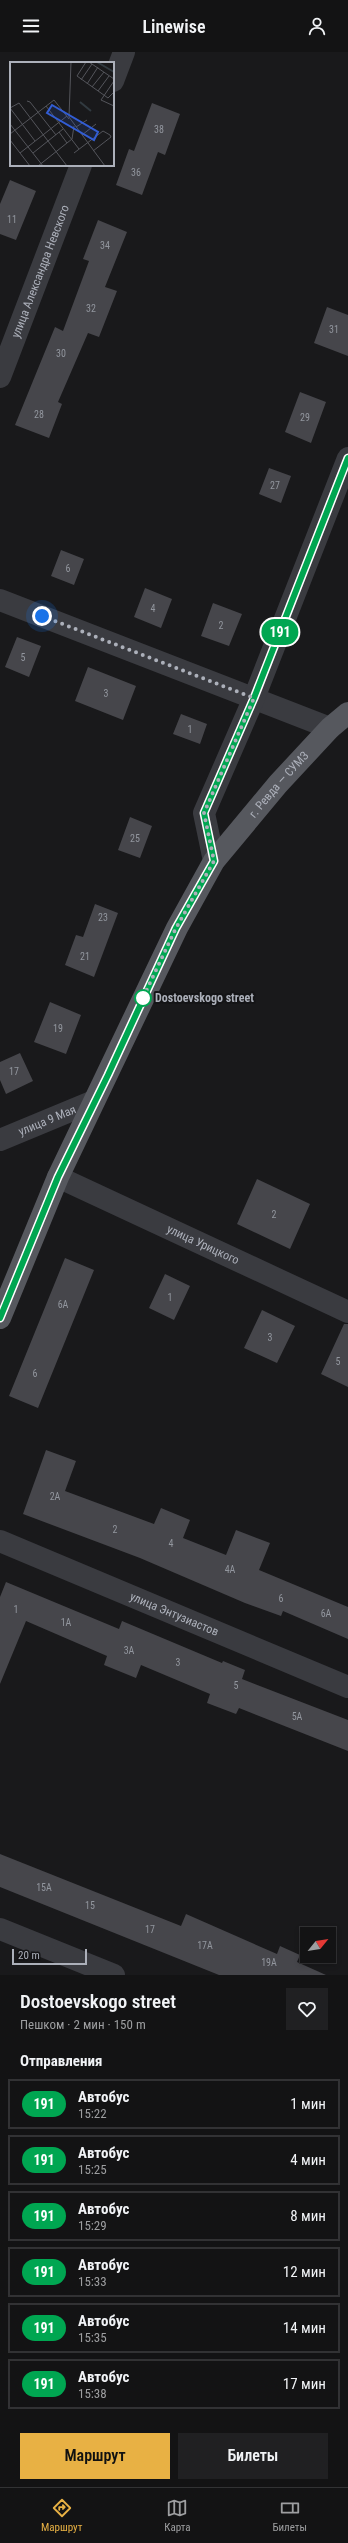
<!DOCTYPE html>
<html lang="ru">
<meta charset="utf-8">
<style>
:root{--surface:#131314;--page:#202022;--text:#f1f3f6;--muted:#9d9ea0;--line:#323234;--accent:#e8b144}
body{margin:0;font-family:"Roboto Condensed",sans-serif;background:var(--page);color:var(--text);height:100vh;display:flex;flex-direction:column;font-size:15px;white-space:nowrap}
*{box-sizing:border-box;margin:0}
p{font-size:13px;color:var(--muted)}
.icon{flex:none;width:22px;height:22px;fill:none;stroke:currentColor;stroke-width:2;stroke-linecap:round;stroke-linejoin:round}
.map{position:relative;height:1923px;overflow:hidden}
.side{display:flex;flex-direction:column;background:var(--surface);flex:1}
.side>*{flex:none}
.badge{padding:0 8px;border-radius:13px;font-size:14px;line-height:26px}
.needle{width:26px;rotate:60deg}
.controls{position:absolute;left:300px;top:1875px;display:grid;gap:8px}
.controls a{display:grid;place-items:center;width:36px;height:36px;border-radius:0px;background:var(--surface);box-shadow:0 2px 6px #0003,0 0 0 1px var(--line);font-size:20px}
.scale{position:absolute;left:12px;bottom:10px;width:75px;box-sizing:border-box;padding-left:4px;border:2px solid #acb0ba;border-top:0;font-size:11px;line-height:14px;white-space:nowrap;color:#acb0ba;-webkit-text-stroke:3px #141416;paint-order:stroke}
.you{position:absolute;width:20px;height:20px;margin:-10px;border:3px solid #fff;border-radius:50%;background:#1a73e8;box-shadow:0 0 0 6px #1a73e833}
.map>.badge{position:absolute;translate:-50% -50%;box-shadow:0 0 0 2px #fff}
h2{padding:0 20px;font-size:15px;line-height:36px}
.round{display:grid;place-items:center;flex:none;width:42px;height:42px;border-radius:0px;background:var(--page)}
.overview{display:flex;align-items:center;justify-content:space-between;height:68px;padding:0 20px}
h1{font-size:19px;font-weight:600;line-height:30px}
.action{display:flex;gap:8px;margin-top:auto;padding:8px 20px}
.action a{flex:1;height:46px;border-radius:0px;background:var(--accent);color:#111;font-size:16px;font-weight:600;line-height:46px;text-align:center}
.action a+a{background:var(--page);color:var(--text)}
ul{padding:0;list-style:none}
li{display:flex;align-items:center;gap:12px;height:50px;margin:0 8px 6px;padding:0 12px;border:2px solid var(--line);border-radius:0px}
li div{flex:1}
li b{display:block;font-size:15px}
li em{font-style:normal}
li .badge{min-width:44px;font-weight:700;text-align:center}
header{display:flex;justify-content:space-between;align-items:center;height:52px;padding:0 20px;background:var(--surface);font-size:18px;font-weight:600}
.menu{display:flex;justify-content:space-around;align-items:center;height:56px;border-top:1px solid var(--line);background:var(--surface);font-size:11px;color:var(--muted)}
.menu a{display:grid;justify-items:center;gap:2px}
.menu .on{color:var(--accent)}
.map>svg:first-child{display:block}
.building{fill:#46464b}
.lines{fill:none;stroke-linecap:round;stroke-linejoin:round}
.minor{stroke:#3a3b40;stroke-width:22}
.major{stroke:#56585e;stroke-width:22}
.line-casing{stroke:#fff;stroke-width:9}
.line{stroke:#00a651;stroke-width:6}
.walk{stroke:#acb0ba;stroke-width:4;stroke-dasharray:0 7.2}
.stop-dot{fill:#fff;stroke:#00a651;stroke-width:2}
.labels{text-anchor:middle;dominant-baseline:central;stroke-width:4;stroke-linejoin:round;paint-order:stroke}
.number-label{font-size:10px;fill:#92969e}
.street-label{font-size:12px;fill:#acb0ba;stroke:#141416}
.stop-label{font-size:12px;font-weight:bold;fill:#acb0ba;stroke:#141416;text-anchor:start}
.inset-river{fill:none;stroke:#313a40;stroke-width:2}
.inset-road{fill:none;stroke:#54555b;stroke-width:1}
.view{fill:#325dd4;fill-opacity:0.15;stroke:#325dd4;stroke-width:2}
.inset-edge{fill:none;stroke:#acb0ba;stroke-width:2}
</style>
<header><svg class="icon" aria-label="menu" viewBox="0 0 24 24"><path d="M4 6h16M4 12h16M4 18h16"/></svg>Linewise<svg class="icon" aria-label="person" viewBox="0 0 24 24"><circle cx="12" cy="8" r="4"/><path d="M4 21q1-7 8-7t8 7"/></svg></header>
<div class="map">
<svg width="348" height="1923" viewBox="0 0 348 1923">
<rect width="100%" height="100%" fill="#19191b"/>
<path class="building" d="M152 51 180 62 165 103 158 100 142 143 116 133 129 97 134 99Z
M10 128 36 139 16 188 0 182V152Z
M98 168 127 180 105 235 117 239 99 285 88 281 58 350 62 352 49 386 15 373 55 275 63 279 89 209 83 207Z
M327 255 348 263V304L314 291Z
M300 340 326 350 311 391 285 380Z
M269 416 291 424 281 451 259 442Z
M61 498 84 507 74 533 51 524Z
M145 536 172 547 161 576 134 565Z
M213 551 242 562 229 594 201 584Z
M17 585 41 594 29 625 5 615Z
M88 615 136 634 123 668 75 649Z
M181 662 207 672 200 692 173 682Z
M130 765 152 774 140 806 118 798Z
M95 852 118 861 94 925 65 913 76 883 83 885Z
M50 950 81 963 66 1002 34 990Z
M20 1001 33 1029 6 1042 0 1028V1010Z
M257 1127 310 1152 290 1197 237 1172Z
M65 1206 94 1218 38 1356 9 1344Z
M165 1222 190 1234 174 1268 149 1256Z
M262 1258 295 1274 277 1311 244 1296Z
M344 1272H348V1335L321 1322Z
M46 1398 76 1409 65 1439 154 1472 161 1456 190 1468 183 1486 226 1503 236 1478 270 1491 259 1518 348 1555V1587L283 1559 281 1564 245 1551 140 1506 23 1462Z
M6 1530 119 1577 122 1569 222 1611 223 1609 245 1618 242 1627 348 1668V1699L239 1656 236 1662 207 1651 210 1642 141 1613 136 1626 104 1613 107 1604 26 1569 0 1632V1545Z
M0 1802 181 1874 186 1862 277 1902 280 1894 300 1903 297 1910 326 1923H219L0 1835Z"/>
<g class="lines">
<g class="minor">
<path d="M113 29 124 0"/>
<path id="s1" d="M0 325 81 113"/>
<path d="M0 548 330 676"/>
<path d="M214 809 204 761 254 646 348 406"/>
<path id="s2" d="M0 1088 94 1049"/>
<path id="s3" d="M58 1125 348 1260"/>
<path id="s4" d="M0 1489 348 1635"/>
<path d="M0 1877 114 1923"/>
</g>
<path class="major" id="s5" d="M0 1266 58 1125 177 876 214 809 278 732 330 676 348 661"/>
</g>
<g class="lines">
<defs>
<path id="line" d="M0 1266 58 1125 108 1023 176 876 214 809 204 761 254 646 348 406"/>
</defs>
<use href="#line" class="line-casing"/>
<use href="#line" class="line"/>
<path class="walk" d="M42 564 254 646 204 761 214 809 176 876 141 950 143 946"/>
</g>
<circle class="stop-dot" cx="143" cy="946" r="8"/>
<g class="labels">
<g class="number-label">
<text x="159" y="77">38</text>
<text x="136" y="120">36</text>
<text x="12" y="167">11</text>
<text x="105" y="193">34</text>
<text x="91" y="256">32</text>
<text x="334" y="277">31</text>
<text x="61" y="301">30</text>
<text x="39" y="362">28</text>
<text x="305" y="365">29</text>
<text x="275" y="433">27</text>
<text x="68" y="516">6</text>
<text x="153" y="556">4</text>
<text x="221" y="573">2</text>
<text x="23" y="605">5</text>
<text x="106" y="641">3</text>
<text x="190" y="677">1</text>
<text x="135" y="786">25</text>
<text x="103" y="865">23</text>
<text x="85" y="904">21</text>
<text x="58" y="976">19</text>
<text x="14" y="1019">17</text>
<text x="274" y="1162">2</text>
<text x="170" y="1245">1</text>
<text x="63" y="1252">6А</text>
<text x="270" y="1285">3</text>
<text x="338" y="1309">5</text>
<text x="35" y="1321">6</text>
<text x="55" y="1444">2А</text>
<text x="115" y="1477">2</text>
<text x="171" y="1491">4</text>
<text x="230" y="1517">4А</text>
<text x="281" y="1546">6</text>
<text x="16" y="1557">1</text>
<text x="326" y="1561">6А</text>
<text x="66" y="1570">1А</text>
<text x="129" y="1598">3А</text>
<text x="178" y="1610">3</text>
<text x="236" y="1633">5</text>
<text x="297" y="1664">5А</text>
<text x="44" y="1835">15А</text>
<text x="90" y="1853">15</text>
<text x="150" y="1877">17</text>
<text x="205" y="1893">17А</text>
<text x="269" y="1910">19А</text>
</g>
<g class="street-label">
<text stroke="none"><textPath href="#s1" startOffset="113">улица Александра Невского</textPath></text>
<text stroke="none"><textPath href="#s5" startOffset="605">г. Ревда — СУМЗ</textPath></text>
<text stroke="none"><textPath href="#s2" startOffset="51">улица 9 Мая</textPath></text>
<text stroke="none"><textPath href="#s3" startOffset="160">улица Урицкого</textPath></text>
<text stroke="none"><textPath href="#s4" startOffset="189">улица Энтузиастов</textPath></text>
</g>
<g class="stop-label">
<text x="155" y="946">Dostoevskogo street</text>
</g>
</g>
<g transform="translate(10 10)">
<rect width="104" height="104" fill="#19191b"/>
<path class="inset-river" d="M87 0 104 10M70 40 81 49"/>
<path class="inset-road" d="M61 0 59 55 95 104M76 0 67 14 98 36 104 30M79 0 104 17M71 18 82 2M104 19 91 38 104 44M77 22 88 5M82 25 94 10M88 29 99 14M17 39 20 40 46 73M36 44 69 87M0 46 9 41 57 104M0 46 25 79M0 62 33 104M66 65 77 58M49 70 57 81M0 72 44 38 59 57M72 73 86 62M0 78 20 104M10 91 57 54M23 91 53 67M64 91 93 69 100 73 101 75 83 89M28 104 62 77 64 64"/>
<path class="view" d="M42 43 88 70 84 78 37 51Z"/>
<rect width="104" height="104" class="inset-edge"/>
</g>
</svg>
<div class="controls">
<a><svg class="needle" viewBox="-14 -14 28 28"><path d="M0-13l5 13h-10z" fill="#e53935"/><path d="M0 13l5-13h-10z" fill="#9d9ea0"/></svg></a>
</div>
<div class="scale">20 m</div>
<div class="you" style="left:42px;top:564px"></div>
<b class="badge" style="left:280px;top:580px;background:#00a651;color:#fff">191</b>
</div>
<section class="side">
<div class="overview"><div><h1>Dostoevskogo street</h1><p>Пешком · 2 мин · 150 m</p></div><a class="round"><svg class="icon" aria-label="heart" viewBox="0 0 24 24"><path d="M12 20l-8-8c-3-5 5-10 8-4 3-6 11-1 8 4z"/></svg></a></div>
<h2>Отправления</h2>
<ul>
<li><span class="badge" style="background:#00a651;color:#fff">191</span><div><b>Автобус</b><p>15:22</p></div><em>1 мин</em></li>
<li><span class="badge" style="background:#00a651;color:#fff">191</span><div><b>Автобус</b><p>15:25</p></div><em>4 мин</em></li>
<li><span class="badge" style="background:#00a651;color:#fff">191</span><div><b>Автобус</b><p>15:29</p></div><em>8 мин</em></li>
<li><span class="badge" style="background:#00a651;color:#fff">191</span><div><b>Автобус</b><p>15:33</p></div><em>12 мин</em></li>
<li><span class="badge" style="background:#00a651;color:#fff">191</span><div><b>Автобус</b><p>15:35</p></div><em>14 мин</em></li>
<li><span class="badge" style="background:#00a651;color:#fff">191</span><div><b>Автобус</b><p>15:38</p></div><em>17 мин</em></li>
</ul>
<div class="action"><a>Маршрут</a><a>Билеты</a></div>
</section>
<nav class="menu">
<a class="on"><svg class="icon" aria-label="directions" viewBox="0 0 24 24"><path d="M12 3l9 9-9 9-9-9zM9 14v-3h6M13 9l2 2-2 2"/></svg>Маршрут</a>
<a><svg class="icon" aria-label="map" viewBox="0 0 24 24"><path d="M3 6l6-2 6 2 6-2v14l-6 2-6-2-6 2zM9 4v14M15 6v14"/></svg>Карта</a>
<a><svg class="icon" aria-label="tickets" viewBox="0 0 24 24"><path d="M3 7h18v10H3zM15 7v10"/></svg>Билеты</a>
</nav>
